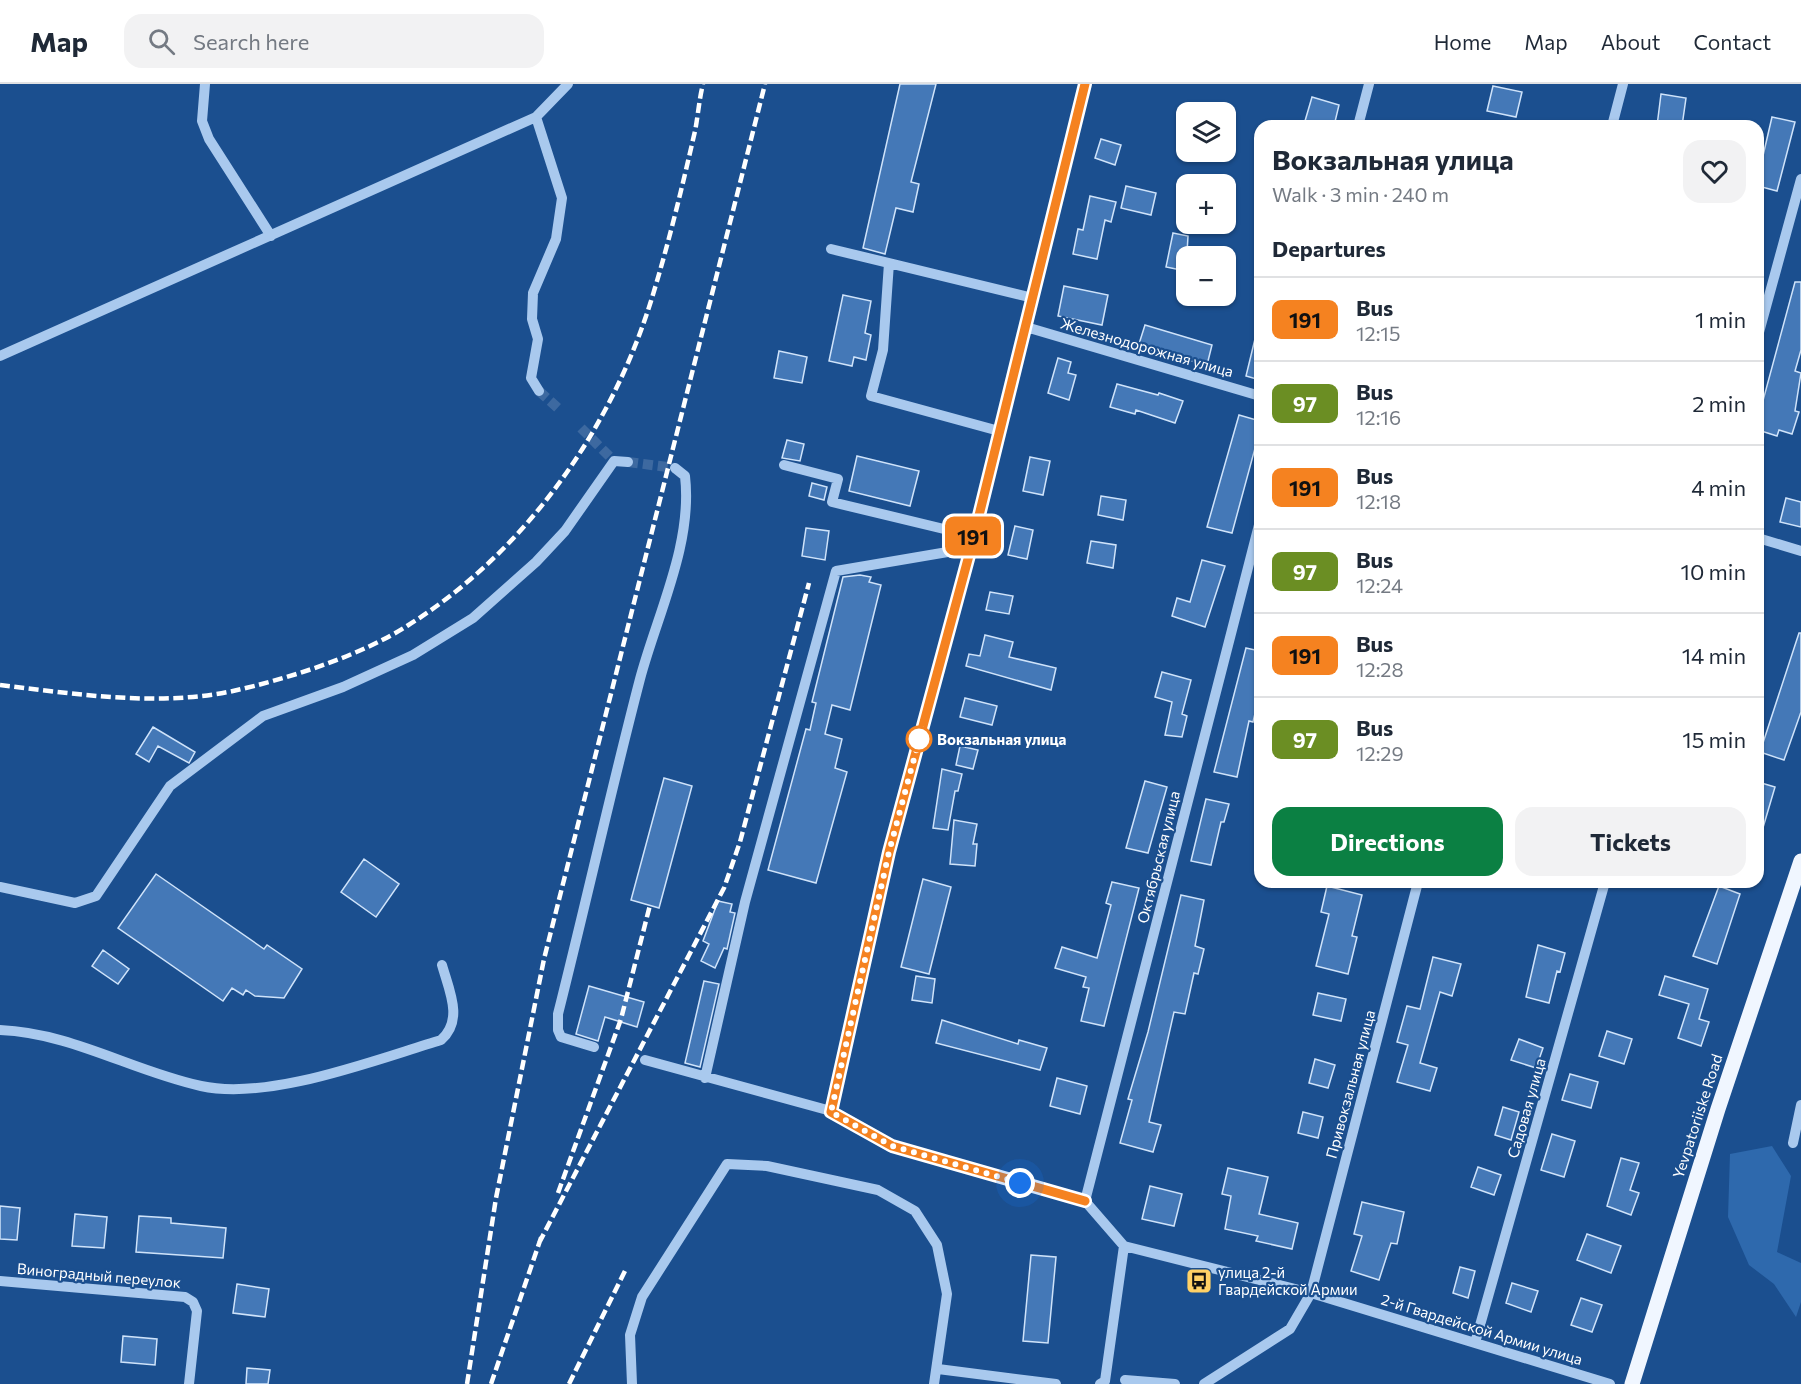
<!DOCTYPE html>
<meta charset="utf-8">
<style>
:root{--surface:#fff;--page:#f2f2f3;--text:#1f2937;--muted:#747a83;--line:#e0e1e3;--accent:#0b8043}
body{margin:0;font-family:Commissioner,sans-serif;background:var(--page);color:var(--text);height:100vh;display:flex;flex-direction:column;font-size:22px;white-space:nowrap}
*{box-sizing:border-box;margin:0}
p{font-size:20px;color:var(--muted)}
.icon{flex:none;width:33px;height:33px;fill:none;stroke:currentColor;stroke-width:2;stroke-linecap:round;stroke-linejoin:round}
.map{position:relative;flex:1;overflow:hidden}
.side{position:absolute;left:1254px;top:36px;width:510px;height:768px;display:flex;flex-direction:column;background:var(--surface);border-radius:18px;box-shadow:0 2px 4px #0004}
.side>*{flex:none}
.badge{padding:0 12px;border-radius:9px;font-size:21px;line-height:39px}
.controls{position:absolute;left:1176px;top:18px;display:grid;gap:12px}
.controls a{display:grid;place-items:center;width:60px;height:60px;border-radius:12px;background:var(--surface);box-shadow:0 2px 4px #0004;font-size:30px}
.you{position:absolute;width:30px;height:30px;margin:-15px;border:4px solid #fff;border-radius:50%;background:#1a73e8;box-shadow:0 0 0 9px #1a73e833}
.map>.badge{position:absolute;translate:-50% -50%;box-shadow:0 0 0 3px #fff}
h2{padding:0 18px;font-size:22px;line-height:54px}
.round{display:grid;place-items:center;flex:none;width:63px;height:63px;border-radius:18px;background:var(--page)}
.headline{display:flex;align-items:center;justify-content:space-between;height:102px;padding:0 18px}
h1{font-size:28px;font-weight:700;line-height:45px}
.primary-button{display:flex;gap:12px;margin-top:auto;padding:12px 18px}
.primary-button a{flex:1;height:69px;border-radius:18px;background:var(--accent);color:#fff;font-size:24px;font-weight:700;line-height:69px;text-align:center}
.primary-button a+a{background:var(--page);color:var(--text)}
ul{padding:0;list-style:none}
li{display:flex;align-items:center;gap:18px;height:84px;padding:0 18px;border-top:2px solid var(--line)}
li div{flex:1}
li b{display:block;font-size:22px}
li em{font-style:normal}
li .badge{min-width:66px;font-weight:700;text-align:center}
header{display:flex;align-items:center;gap:36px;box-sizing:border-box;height:84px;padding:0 30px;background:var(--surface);border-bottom:2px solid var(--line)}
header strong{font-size:28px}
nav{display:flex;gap:33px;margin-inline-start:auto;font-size:21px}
.search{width:420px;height:54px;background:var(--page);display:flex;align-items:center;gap:15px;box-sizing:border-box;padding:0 21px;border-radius:18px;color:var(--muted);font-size:22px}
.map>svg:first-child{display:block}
.green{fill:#2e69ad}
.building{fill:#4478b7;stroke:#cfe3fa;stroke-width:1.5}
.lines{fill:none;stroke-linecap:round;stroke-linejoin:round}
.minor-tunnel{stroke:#3d69a0;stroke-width:10;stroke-dasharray:10 5;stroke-linecap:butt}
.minor{stroke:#a9c9ee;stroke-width:10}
.major{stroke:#f0f6ff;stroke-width:15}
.rail{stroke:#fff;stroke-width:4.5;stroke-dasharray:10 4.5;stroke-linecap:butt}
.line-casing{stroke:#fff;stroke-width:14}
.line{stroke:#f58220;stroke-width:9}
.walk{stroke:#fff;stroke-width:6;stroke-dasharray:0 10.8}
.stop-dot{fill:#fff;stroke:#f58220;stroke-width:3}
.labels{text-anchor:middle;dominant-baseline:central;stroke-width:4.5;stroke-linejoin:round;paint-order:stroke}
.street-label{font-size:15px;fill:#fff;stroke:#1b4f8f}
.stop-label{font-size:15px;font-weight:bold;fill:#fff;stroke:#1b4f8f;text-anchor:start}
.poi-label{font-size:15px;fill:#fff;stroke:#1b4f8f;text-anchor:start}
</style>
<header>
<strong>Map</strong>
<div class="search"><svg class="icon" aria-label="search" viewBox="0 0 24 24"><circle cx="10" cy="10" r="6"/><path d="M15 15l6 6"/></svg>Search here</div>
<nav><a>Home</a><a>Map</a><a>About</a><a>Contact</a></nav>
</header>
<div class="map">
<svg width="1801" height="1300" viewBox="0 0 1801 1300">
<rect width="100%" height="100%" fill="#1b4f8f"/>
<path class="green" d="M1772 1062 1791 1092 1777 1168 1801 1179V1218L1796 1233 1774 1200 1749 1181 1728 1133 1730 1070Z"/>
<path class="building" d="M900 0H936L911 98 919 100 913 128 896 124 885 170 863 164Z
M1493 2 1522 8 1516 33 1487 27Z
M1661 10 1686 14 1682 42H1657Z
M1312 13 1339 21 1334 42 1305 37Z
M1772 33 1795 38 1777 107 1758 102V75L1762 76Z
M1101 55 1121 61 1115 81 1095 74Z
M1126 102 1156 109 1151 131 1121 124Z
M1090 112 1116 118 1111 138 1105 136 1097 175 1073 170 1078 145 1083 146Z
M1173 149 1188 152 1186 187 1166 183Z
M1795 198H1801V266L1795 287 1801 289 1795 327 1799 328 1792 350 1779 346 1777 352 1758 346V335Z
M1064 202 1108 211 1102 241 1058 232Z
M843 211 871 217 865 249 871 251 866 276 854 273 852 282 829 277Z
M1145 241 1212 261 1207 281 1138 263Z
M1255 255 1260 256V296L1246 292Z
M779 267 807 273 802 299 774 294Z
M1058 274 1071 278 1068 289 1076 291 1069 316 1048 309Z
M1117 300 1158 311 1159 309 1183 317 1175 339 1136 326 1135 330 1110 323Z
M1239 331 1260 337V346L1232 449 1207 443Z
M787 356 804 360 800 377 782 374Z
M857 372 919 387 910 422 849 407Z
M1030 373 1050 377 1043 411 1023 407Z
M812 399 827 403 824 416 809 412Z
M1101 412 1126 416 1123 436 1098 431Z
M1786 414 1801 418V443L1780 438Z
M1015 442 1033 446 1027 475 1008 471Z
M806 444 829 447 825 476 802 472Z
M1091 457 1116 461 1113 484 1087 479Z
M1202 476 1225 482 1205 543 1172 532 1177 514 1190 518Z
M860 491 871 493 869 498 881 501 850 626 832 621 825 650 842 655 835 684 847 688 816 799 768 786 806 645 810 646 816 619 812 618 843 493Z
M990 508 1013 512 1009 530 986 526Z
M1799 549H1801V628L1784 676 1760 668Z
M985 551 1013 558 1009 573 1056 584 1051 606 966 582 969 570 980 572Z
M1246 564 1260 567V609L1253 638 1249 637 1237 693 1214 688Z
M1162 588 1191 596 1182 630 1187 632 1182 653 1165 651 1172 618 1155 613Z
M965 614 997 622 992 641 960 633Z
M153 643 195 668 189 679 158 662 149 678 136 670Z
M960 662 978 666 973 685 956 681Z
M942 685 962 690 958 707H955L948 746 933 744Z
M664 694 692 702 659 824 631 816Z
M1145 697 1167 703 1148 769 1126 764Z
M1758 698 1775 703 1762 747 1758 746Z
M1206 715 1229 720 1224 738H1221L1211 781 1191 777Z
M954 736 977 740 973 760H977L975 782 950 780Z
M364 775 399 800 376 833 341 808Z
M156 790 264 865 267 861 302 885 284 914 255 912 246 906 243 911 232 904 223 917 118 844Z
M923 795 951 803 929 890 901 883Z
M1112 798 1139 804 1104 942 1081 937 1089 904 1083 903 1086 893 1055 884 1062 863 1097 874 1111 821 1106 819Z
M1327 802 1362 811 1352 852 1357 853 1348 890 1316 882 1329 830 1321 828Z
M1719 802 1740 810 1717 880 1693 872Z
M1181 811 1204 816 1195 862 1204 865 1198 890 1194 889 1185 930 1174 928 1149 1038 1161 1041 1153 1068 1120 1059 1132 1016 1128 1015 1148 948Z
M718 817 732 820 730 828 735 829 727 865 724 864 715 884 701 877 709 860 703 857Z
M1538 861 1565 869 1560 888 1557 887 1549 919 1526 913Z
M103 866 129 885 118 900 92 882Z
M1433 873 1461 880 1452 912 1440 908 1420 979 1437 984 1430 1007 1397 998 1408 961 1397 958 1407 922 1420 925Z
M916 892 935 895 932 919 912 916Z
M1665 892 1708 905 1699 935 1709 938 1701 962 1678 954 1689 920 1659 911Z
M704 897 719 900 700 983 685 979Z
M589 902 644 918 637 943 605 933 598 957 576 950Z
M1318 909 1346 915 1341 937 1313 931Z
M942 936 1018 960 1019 956 1047 964 1040 986 936 959Z
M1607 947 1632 955 1624 980 1599 972Z
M1519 955 1543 964 1536 984 1511 976Z
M1315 975 1335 981 1328 1004 1309 999Z
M1570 990 1598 998 1591 1024 1562 1016Z
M1057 994 1087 1002 1080 1030 1050 1022Z
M1503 1023 1519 1028 1511 1056 1495 1051Z
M1303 1028 1323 1033 1318 1054 1298 1049Z
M1552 1050 1575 1057 1564 1093 1541 1086Z
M1621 1074 1639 1079 1630 1106 1639 1109 1631 1131 1607 1122Z
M1478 1083 1501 1091 1494 1111 1471 1103Z
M1228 1084 1268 1093 1259 1130 1298 1139 1292 1165 1256 1157 1258 1152 1225 1145 1231 1112 1222 1110Z
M1150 1102 1182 1110 1174 1142 1142 1135Z
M1362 1118 1404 1128 1397 1160 1391 1159 1379 1196 1351 1187 1362 1152 1354 1150Z
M0 1122 20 1124 17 1156 0 1155Z
M75 1130 107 1133 104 1164 72 1162Z
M139 1132 171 1134V1139L226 1144 223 1174 136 1168Z
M1587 1150 1621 1162 1611 1189 1577 1176Z
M1031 1171 1056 1173 1048 1259 1023 1257Z
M1460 1183 1475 1187 1468 1214 1453 1209Z
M1512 1199 1538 1207 1531 1228 1506 1219Z
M237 1200 269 1205 265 1233 233 1229Z
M1581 1214 1602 1221 1592 1248 1571 1241Z
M123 1252 157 1255 155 1281 121 1278Z
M247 1284 270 1286 268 1300H246Z"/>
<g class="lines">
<path class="minor-tunnel" d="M539 307 559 325
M581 344 614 377
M628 378 675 384"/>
<path class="minor" d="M205 0 202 37 209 55 271 152
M536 33 562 114 556 155 533 209 532 235 538 255 531 294 539 307
M1358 42 1369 0
M1612 42 1623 0
M831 165 1033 214
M889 179 883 266 871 312 999 347
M1026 243 1260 312
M1758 252 1801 95
M0 272 536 33 568 0
M784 381 838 395 832 418 973 452
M1758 454 1801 467
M0 803 75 819 96 812 170 702 263 632 343 603 413 571 473 534 536 478 565 447 614 377 628 378
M0 946C72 949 132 987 201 1002 269 1017 374 976 441 956 464 936 449 906 442 881
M594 963 561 953 558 946V930C586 819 611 706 640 595 657 531 693 460 685 392L675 384
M645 976 831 1027 892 1062 1085 1117
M705 994 745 818 836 487 971 464
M831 1027 889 768 971 464 1085 0
M1793 1059 1801 1021
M1085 1117 1260 437
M1085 1117 1124 1162 1311 1209 1610 1300
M0 1197 185 1213 193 1218 197 1227 189 1300
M1475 1259 1605 798
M938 1285 1056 1300
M1125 1296 1175 1300
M632 1300 630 1251 642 1213 727 1080 767 1082 878 1106 915 1127 937 1161 947 1210 934 1300
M1100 1300 1105 1297 1124 1162
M1204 1300 1290 1245 1311 1209 1418 798"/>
<path class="major" d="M1632 1300 1718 1025 1801 777"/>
<path class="rail" d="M0 601C76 610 157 623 233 607 287 595 360 572 407 542 524 469 610 348 651 217 668 162 682 104 695 47 698 32 699 16 703 0
M558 1109 621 935 650 821
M539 1159 724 804 740 758 809 499
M467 1300 496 1114 544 875 765 0
M491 1300 542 1151
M569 1300 626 1185"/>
</g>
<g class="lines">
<defs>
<path id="line" d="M1085 0 971 464 889 768 831 1028 892 1062 1085 1117"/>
</defs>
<use href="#line" class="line-casing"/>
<use href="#line" class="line"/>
<path class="walk" d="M919 655 922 645 889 768 831 1028 892 1062 1020 1099"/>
</g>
<defs>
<symbol id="bus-square" viewBox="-11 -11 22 22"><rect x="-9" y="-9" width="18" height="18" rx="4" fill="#ffd166" stroke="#1b4f8f"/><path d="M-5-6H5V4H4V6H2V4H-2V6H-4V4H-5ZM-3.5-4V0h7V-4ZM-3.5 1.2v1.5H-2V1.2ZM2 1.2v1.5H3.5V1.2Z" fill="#111"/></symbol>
</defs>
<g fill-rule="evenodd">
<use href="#bus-square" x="1184" y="1182" width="30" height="30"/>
</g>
<circle class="stop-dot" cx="919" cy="655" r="12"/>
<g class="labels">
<g class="street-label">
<text transform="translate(1147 263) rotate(16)">Железнодорожная улица</text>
<text transform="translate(1158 773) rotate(-76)">Октябрьская улица</text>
<text transform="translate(1350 1000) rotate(-75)">Привокзальная улица</text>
<text transform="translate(1526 1024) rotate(-74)">Садовая улица</text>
<text transform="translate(1697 1032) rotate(-72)">Yevpatoriiske Road</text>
<text transform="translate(99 1191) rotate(5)">Виноградный переулок</text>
<text transform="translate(1482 1245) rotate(17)">2-й Гвардейской Армии улица</text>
</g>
<g class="stop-label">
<text x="937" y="655">Вокзальная улица</text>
</g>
<g class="poi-label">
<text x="1218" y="1188">улица 2-й<tspan x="1218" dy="17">Гвардейской Армии</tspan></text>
</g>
</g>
</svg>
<div class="controls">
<a><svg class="icon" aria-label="layers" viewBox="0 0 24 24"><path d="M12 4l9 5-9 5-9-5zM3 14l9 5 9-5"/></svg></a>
<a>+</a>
<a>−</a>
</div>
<div class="you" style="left:1020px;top:1099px"></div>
<b class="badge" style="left:973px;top:452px;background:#f58220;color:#111">191</b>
<section class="side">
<div class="headline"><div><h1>Вокзальная улица</h1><p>Walk · 3 min · 240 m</p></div><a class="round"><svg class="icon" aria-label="heart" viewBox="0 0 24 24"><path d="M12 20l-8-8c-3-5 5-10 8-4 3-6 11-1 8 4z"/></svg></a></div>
<h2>Departures</h2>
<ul>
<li><span class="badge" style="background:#f58220;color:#111">191</span><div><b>Bus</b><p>12:15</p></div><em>1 min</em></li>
<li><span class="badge" style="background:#6b8e23;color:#fff">97</span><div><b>Bus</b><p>12:16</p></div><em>2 min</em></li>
<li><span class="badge" style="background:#f58220;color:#111">191</span><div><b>Bus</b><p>12:18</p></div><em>4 min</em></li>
<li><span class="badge" style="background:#6b8e23;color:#fff">97</span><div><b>Bus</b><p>12:24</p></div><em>10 min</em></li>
<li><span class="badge" style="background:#f58220;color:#111">191</span><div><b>Bus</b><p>12:28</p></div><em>14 min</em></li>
<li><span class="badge" style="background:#6b8e23;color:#fff">97</span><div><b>Bus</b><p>12:29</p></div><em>15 min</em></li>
</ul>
<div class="primary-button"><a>Directions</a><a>Tickets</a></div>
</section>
</div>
